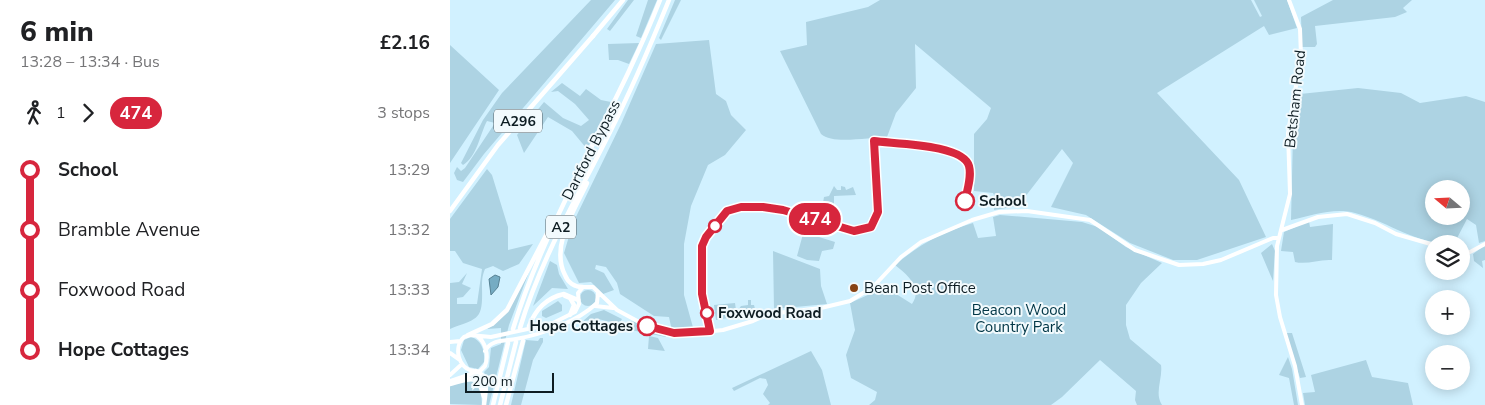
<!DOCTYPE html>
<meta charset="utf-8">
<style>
:root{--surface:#fff;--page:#f2f2f2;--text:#202124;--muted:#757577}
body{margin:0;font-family:"Nunito Sans",sans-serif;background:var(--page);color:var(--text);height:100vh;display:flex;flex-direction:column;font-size:19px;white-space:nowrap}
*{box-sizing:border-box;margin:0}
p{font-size:16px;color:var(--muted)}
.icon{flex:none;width:28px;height:28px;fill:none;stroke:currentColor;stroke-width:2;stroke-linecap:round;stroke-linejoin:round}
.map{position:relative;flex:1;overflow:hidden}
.side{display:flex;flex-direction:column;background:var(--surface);width:450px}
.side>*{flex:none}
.badge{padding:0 10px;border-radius:16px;font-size:18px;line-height:32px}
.needle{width:32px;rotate:289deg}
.fabs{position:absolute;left:975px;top:180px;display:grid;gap:10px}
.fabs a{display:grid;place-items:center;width:45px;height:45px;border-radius:50%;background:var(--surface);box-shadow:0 2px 12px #0003;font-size:25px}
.scale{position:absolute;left:15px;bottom:12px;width:89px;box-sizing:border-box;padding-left:5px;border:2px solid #0e1d23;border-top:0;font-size:14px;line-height:18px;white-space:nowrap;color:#0e1d23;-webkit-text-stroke:4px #f2fafd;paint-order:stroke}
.map>.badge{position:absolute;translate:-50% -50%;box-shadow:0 0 0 2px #fff}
.legs{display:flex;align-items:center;gap:8px;height:55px;padding:0 20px;font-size:16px}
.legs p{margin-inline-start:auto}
.overview{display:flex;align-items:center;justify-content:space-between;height:85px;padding:0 20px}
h1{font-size:28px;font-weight:800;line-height:38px}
ul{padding:0 20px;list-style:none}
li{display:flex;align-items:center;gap:18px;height:60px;font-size:19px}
li i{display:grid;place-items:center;width:8px;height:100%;margin:0 6px;background:currentColor}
li i::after{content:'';width:12px;height:12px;margin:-6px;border:4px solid;border-radius:50%;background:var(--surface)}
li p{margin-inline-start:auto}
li:first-child i{background:linear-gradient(#0000 50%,currentColor 0)}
li:last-child i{background:linear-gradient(currentColor 50%,#0000 0)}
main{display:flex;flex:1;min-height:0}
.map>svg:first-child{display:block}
.green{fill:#add3e3;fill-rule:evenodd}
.water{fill:#75acc3;stroke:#568193}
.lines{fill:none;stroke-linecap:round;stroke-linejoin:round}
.secondary{stroke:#fff;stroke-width:4}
.primary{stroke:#fff;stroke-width:4.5}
.trunk{stroke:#fff;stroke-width:4.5}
.line-1-casing{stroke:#fff;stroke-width:11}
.line-1{stroke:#d7263d;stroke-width:8}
.stop-1-dot{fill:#fff;stroke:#d7263d;stroke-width:2.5}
.poi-dot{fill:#874315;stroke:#f2fafd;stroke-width:2}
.labels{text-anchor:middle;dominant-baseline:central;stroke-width:4;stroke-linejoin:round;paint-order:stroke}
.shield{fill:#f2fafd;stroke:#525f64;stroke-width:1}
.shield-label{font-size:14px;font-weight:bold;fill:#0e1d23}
.street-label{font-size:15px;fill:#0e1d23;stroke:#f2fafd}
.stop-label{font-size:15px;font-weight:bold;fill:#0e1d23;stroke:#f2fafd;text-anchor:start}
.poi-label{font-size:15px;fill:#0e1d23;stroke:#f2fafd;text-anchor:start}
.park-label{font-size:15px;fill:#013646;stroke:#f2fafd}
</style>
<main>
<section class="side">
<div class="overview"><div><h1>6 min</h1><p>13:28 – 13:34 · Bus</p></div><b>£2.16</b></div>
<div class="legs"><svg class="icon" aria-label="walk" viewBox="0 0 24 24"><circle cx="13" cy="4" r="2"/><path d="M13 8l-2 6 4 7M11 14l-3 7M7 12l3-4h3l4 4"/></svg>1<svg class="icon" aria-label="forward" viewBox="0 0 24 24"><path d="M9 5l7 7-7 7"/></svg><b class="badge" style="background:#d7263d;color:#fff">474</b><p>3 stops</p></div>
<ul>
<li><i style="color:#d7263d"></i><b>School</b><p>13:29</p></li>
<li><i style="color:#d7263d"></i><span>Bramble Avenue</span><p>13:32</p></li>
<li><i style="color:#d7263d"></i><span>Foxwood Road</span><p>13:33</p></li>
<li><i style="color:#d7263d"></i><b>Hope Cottages</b><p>13:34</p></li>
</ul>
</section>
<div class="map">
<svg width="1035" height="405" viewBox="0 0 1035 405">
<rect width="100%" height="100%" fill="#d1f1ff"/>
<path class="green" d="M141 0H165L34 154 13 182 7 180 4 173 7 167 11 171 15 168 45 123 37 121C30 134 27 157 13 165L11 163 33 120 52 93Z
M178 0H184L160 31 157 29Z
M198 0H207L191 38 186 36Z
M225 0H231L211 40 209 38Z
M430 0H801L810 17 812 16 804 0H837L847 28 819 35 814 26 707 93 789 180 816 237 747 260H723L680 243 636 215 601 207 623 163 612 149 568 206 544 210 545 197 543 193 524 191V134L537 119 541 108 465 44 466 88 446 113 437 137C419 137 383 145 371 134L330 51 357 45 356 22 418 7Z
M883 0H962L953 8 957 12 945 17 865 26 867 44 865 47H852L851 17Z
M259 40 266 94 276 101 281 115 296 130 275 155 258 165 241 206 234 244V295L244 331H222L219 317 204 316 170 294 167 283 156 267 146 265 145 269 154 273 164 290 153 294 141 282 129 283 114 253 123 223 171 124 206 44Z
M189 43 179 64 168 60H159L158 44Z
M0 45 49 90 0 163Z
M112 83 130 96 136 89 151 100 161 102 137 149 122 131 98 117 74 153 67 135 94 102 113 118 131 126 139 120 125 104 108 91 101 92Z
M908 88 951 93 970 103 1016 96 1035 102V241L1029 243 1026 225 1017 219 1004 244C963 244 942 223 905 213 884 207 861 216 841 220L843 134 850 94ZM984 189H1011V216H984Z
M37 169 42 175 58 227V250L83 244 69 264 53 271 43 266 35 269C32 276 32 281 32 288 33 321 28 318 0 329V283L9 282 17 273 12 284 21 288 13 297 7 298V304H27L32 269 13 263 5 251H0V219Z
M384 186 387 190H391V186L395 187 396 190 403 187 406 195 384 196V205L378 203 380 209H372L374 197 379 196Z
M550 215 632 222 648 227 676 247 712 263 691 283 676 305V325L680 339 711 365C713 378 704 393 712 405H687L685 400 686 391 650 360 612 397 601 405H419L425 400 427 392 401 378 396 355 405 330 400 303 420 294 427 287 432 292H443L462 304C473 288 458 275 445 265 470 244 492 232 523 223L528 238 546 236 543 217Z
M358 220 365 222 369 237 385 242 383 249 372 251 369 261 357 260 347 256 353 234 362 231Z
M859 221 860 227 883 224 882 260C869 259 857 265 845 262L843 252 831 251 834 232Z
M822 244 825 251 823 281 811 253Z
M1035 245V260L1032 261 1033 268 1024 261 1023 254Z
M323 251 370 269 371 286 377 304 324 309Z
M100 261 107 265 109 274 118 289 102 288 83 306Z
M82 264 59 325 39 405H35L38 380 34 372 39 367 41 348 51 344V328L37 329C62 314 69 289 82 264Z
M130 298a8 8 0 1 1 16 0a8 8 0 1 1-16 0Z
M298 300H301V305H304L305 309 290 316 266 320 264 305 285 303 286 310H288L291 306 298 305Z
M108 301 112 305V311L96 318 92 316V311Z
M154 310 172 319 169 324 148 319 133 321 141 314Z
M182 321 216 334V337L181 330 177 325 179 322Z
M835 333H842L856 377 850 378Z
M199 336 208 338 215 351 198 349Z
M21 337C32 340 35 352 34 362L28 369 19 367 11 350 14 340Z
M90 338H93V342L83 360 71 405H61L76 340 88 341Z
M361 351 372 370 381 405H318L320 403 313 394 318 385 316 379 310 378 284 391 282 388Z
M838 357 842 369 848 405H844L839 378 829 375Z
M916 360 922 377 958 383 963 405H855L853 393 865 392 861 375Z
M21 381 26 382 31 391 32 405 0 404V385Z"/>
<path class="water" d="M45 275 50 277 48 287 41 295 39 279Z"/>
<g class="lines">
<path class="secondary" d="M839 0 850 29 851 56 838 133 840 194 827 246 826 295 830 317 845 366 852 405
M832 230 868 217 897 214 925 223 946 234 984 245
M1011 254 1020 252 1035 244
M145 306 163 308
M0 342 10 341
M35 351C41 339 55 341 66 339 93 334 127 322 147 303L148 293
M0 353 10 360
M24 371C8 369 3 347 14 337L20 335 41 337 101 324 125 312 129 304 128 293 133 287H143L167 310 191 323 217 332 236 334 273 330 303 321 319 314 371 308 400 301 423 287 451 257 471 242 522 220 549 212 577 211 640 220 685 250 729 265 753 264 771 260 823 238H829
M0 375 12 364
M0 381 30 371 35 366C39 356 36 342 27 336"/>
<path class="primary" d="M0 211 48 145 143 36"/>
<path class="trunk" d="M143 36 173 0
M133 287C125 287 118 283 115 275 100 246 125 209 137 183
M115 296 120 298 124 305 120 315
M79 326C86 309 96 298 114 294L128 300
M70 328C91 258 128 196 160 132 182 89 201 44 219 0
M63 329C98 215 166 112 210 0
M18 335 42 324 57 310 103 222
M26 371C41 377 35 392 34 405
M0 384C21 378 28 373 34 397
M43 405 58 343
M50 405 66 342
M56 405 73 341"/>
</g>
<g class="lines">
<defs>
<path id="line-1" d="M197 326 224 333 260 331 252 294V246L256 237 277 211 291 207H313L333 210 404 231 421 227 428 212 424 141C445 144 513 144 519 166 522 177 517 190 515 201"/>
</defs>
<use href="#line-1" class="line-1-casing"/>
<use href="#line-1" class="line-1"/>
</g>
<g class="stop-1-dot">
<circle cx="515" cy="201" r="9"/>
<circle cx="265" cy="226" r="6"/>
<circle cx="257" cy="313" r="6"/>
<circle cx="197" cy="326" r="9"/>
</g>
<circle class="poi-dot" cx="404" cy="288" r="5"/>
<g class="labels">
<g class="shield">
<rect x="44" y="109.5" width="48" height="23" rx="4"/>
<rect x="96" y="215.5" width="30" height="23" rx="4"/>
</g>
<g class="shield-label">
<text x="68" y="121">A296</text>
<text x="111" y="227">A2</text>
</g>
<g class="street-label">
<text transform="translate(845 99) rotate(-84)">Betsham Road</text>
<text transform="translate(141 150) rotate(-63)">Dartford Bypass</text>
</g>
<g class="stop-label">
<text x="529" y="201">School</text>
<text x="268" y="313">Foxwood Road</text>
<text x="183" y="326" text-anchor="end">Hope Cottages</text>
</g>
<g class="poi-label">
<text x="414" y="288">Bean Post Office</text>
</g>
<g class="park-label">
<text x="569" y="310">Beacon Wood<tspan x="569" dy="17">Country Park</tspan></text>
</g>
</g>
</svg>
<div class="fabs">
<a><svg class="needle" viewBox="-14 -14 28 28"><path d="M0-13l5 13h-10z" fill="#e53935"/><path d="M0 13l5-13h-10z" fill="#757577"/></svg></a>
<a><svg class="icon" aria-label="layers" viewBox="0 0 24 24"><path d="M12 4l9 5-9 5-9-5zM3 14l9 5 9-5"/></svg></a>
<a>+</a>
<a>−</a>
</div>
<div class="scale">200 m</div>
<b class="badge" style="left:365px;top:219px;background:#d7263d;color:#fff">474</b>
</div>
</main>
